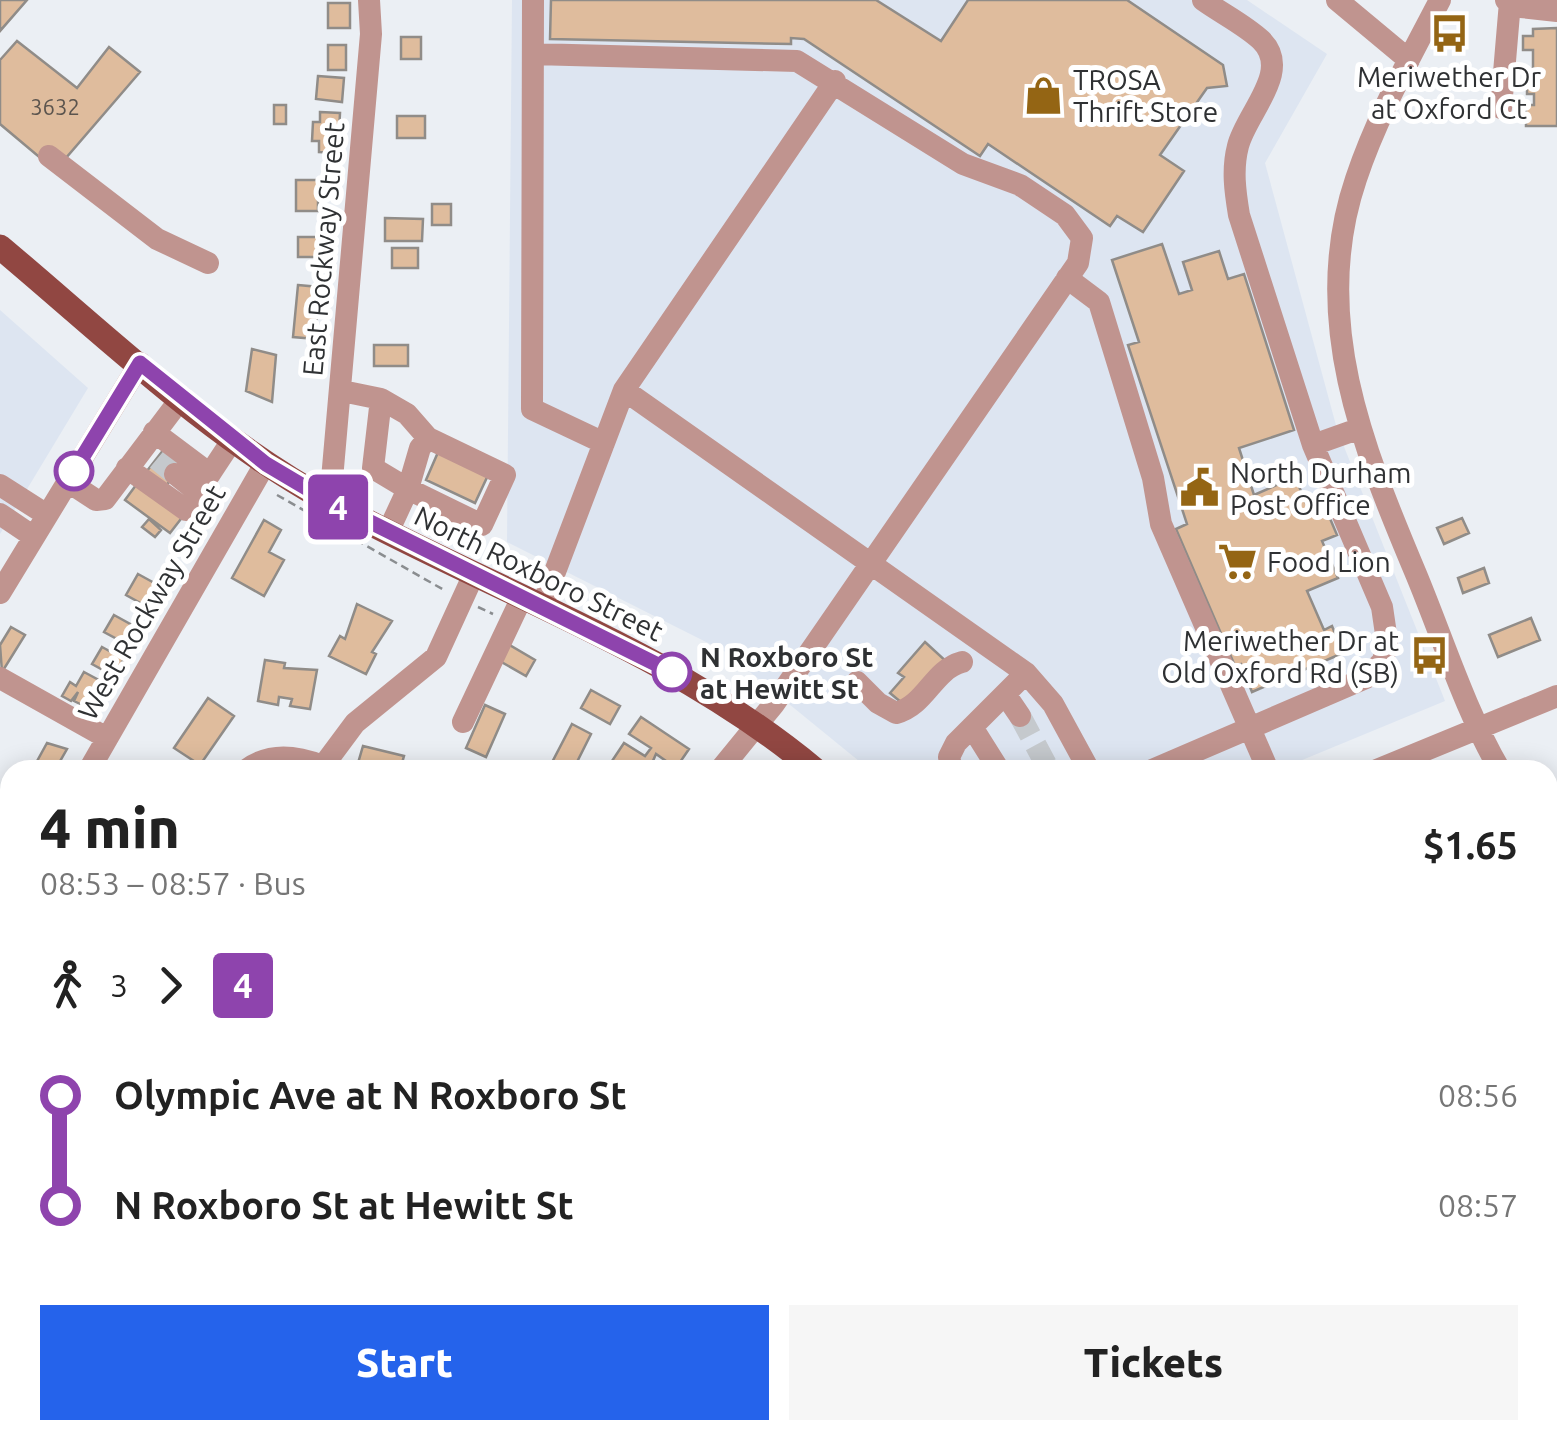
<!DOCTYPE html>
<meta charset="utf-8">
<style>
:root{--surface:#fff;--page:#f6f6f6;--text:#222;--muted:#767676;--accent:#2563eb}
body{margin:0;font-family:Ubuntu,sans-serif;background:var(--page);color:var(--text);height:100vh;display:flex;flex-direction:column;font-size:38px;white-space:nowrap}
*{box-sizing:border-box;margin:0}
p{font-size:32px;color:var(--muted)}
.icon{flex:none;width:55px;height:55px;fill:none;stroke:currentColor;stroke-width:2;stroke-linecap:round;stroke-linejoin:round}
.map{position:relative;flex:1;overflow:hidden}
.drawer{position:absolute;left:0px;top:760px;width:1558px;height:680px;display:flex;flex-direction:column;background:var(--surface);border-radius:30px 30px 0 0;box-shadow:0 5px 25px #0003}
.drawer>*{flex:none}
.badge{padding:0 20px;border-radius:8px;font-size:35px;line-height:65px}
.map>.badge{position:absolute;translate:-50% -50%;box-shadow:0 0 0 5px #fff}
.legs{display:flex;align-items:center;gap:15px;height:110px;padding:0 40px;font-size:32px}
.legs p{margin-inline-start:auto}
.overview{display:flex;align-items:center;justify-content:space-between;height:170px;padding:0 40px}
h1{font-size:55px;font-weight:800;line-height:75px}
.cta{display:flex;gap:20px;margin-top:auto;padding:20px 40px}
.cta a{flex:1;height:115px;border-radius:0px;background:var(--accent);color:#fff;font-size:40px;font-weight:800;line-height:115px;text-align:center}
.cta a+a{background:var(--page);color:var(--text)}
ul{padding:0 40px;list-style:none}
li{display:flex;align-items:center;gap:35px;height:110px;font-size:38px}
li i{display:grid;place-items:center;width:15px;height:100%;margin:0 12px;background:currentColor}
li i::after{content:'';width:25px;height:25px;margin:-12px;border:8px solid;border-radius:50%;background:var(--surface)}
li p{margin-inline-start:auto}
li:first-child i{background:linear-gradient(#0000 50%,currentColor 0)}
li:last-child i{background:linear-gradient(currentColor 50%,#0000 0)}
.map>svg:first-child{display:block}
.built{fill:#dde5f1}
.building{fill:#dfbc9d;stroke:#908c88;stroke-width:2.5}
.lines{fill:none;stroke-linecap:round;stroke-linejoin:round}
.minor-tunnel{stroke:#c5c9cd;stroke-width:22;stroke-dasharray:22 11;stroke-linecap:butt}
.path{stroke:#8a8d90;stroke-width:2.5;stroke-dasharray:8 5;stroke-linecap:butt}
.minor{stroke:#c0948f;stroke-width:22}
.major{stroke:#914742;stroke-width:25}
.line-1-casing{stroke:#fff;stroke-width:22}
.line-1{stroke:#8e44ad;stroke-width:15}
.stop-1-dot{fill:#fff;stroke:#8e44ad;stroke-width:5}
.labels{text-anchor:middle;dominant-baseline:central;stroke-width:10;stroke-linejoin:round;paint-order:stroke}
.number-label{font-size:22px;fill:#5b544e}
.poi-label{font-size:28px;fill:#2f3133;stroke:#fff;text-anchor:start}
.street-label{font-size:28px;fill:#2f3133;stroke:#fff}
.stop-label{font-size:28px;font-weight:bold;fill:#2f3133;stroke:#fff;text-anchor:start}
</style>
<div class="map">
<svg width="1557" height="1440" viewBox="0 0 1557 1440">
<rect width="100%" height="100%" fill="#ebeff4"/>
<path class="built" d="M512 0H1247L1327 54 1265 163 1337 429 1445 701 1278 770H870L724 651 507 542Z
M0 310 88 388 0 534Z"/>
<path class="building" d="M0 0H27L0 31Z
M551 0H876L941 41 968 0H1127L1223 65 1227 86 1207 88 1160 155 1184 171 1143 232 1117 216 1110 226 988 144 980 156 804 39 791 38V44L550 39Z
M328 3H350V28H328Z
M1557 28V126H1526V105H1534V94H1527V86H1533V50H1523V36H1533V29Z
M401 37H421V59H401Z
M17 41 77 88 109 47 140 72 65 159 44 161 0 124V60Z
M328 45H346V70H328Z
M318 76 344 78 342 102 316 99Z
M274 105H286V124H274Z
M320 112 340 113 338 153 319 152V141H312L313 122H320Z
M397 116H425V138H397Z
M296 180H318V211H296Z
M432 204H451V225H432Z
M385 218 423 219 422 241H385Z
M298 237H328V266H319V257H298Z
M1162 244 1179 294 1192 290 1183 262 1219 251 1228 279 1244 274 1294 430 1239 448 1254 495 1295 477 1311 515 1326 509 1337 535 1322 541 1338 578 1307 591 1324 630 1332 626 1343 653 1252 692 1241 664 1235 666 1176 529 1187 524 1128 345 1139 342 1112 260Z
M392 248H418V268H392Z
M298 285 319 287 315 339 293 337Z
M374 345H408V366H374Z
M252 349 276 355 272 402 246 391Z
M168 444 187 459 162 491 143 476Z
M439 450 489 473 475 503 426 480Z
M139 481 184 515 170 533 125 500Z
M1462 518 1469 533 1444 544 1437 528Z
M149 519 161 530 155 537 142 527Z
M264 520 281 530 269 552 284 560 264 596 232 578Z
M1484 568 1489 583 1463 593 1458 578Z
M138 574 167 590 155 611 126 595Z
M357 604 392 621 372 652 376 654 366 674 329 656 340 636 345 639Z
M114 615 141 630 144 636 140 644 135 642 132 647 104 632Z
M1531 618 1540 640 1498 657 1489 635Z
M11 627 25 635 2 672 0 645Z
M925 642 948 663 908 708 890 693 904 677 898 673Z
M508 644 535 660 526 676 498 660Z
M102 647 124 659 114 676 92 664Z
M265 660 285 663 284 668 317 670 310 709 290 706 292 699 279 697 278 705 258 701Z
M84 672 108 685 88 716 77 710 80 704 74 701 78 692 71 701 62 696 70 682 76 686Z
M591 690 620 706 610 724 581 708Z
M208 698 234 716 200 765 174 748Z
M485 705 505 714 486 757 466 748Z
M641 717 689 749 676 768 656 754 649 770H619L610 764 624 743 645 756 651 748 629 734Z
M572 724 591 734 573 770H548Z
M47 743 67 749 55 770 36 763Z
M363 746 404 756 400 770H356Z
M0 843 10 848V862L2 876Z
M9 995 10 996V1024L0 1019V1003Z
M1548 1310 1557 1328V1346L1548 1351Z
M776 1430H806L808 1440H777Z
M825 1430H861L862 1440H827Z
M1363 1430H1421L1422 1438 1380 1440 1379 1433 1363 1435Z"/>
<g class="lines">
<path class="minor-tunnel" d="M157 459 175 474
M1020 716 1049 770"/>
<path class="path" d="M277 495 444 590
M478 607 493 614
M368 1430 371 1434
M507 1430 510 1440
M308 1440 313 1430"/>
<path class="minor" d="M533 0 532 409 604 443
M1337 0 1409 60
M1440 0C1410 58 1377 116 1356 179 1309 317 1363 448 1416 574 1443 639 1465 710 1500 770
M1506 0 1521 7 1557 11
M533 54 797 61 963 164 1020 185 1065 215 1082 238 1078 263 774 704 720 770
M1501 108 1510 2
M49 156 157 239 208 263
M1067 278 1099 302 1153 478 1161 524 1268 770
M624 390 1026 673 1053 704 1089 770
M342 391 381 399 373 468 408 489 388 532
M381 399 407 414 428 438 505 475 482 525 408 489 420 448 428 438
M154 432 210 474
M1313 445 1358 429
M127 468 186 510 233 439
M175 474 199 493
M67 481 96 500 105 499 182 397
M0 485 47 515
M330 502 371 34 369 0
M0 514 34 537
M0 593 140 363
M542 606 624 390 835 81
M0 678 107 738
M857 682 878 703 896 713C926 705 933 670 962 662
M1005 694 1020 716
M463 722 522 597
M972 727 999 770
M323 766 355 723 436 657 474 574
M89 770 265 464
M246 770C270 752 296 756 323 766
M952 770 949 757 956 743 1026 673
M1152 770 1366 678 1383 661 1387 641 1382 607 1313 445 1239 215C1235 191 1232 169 1238 146 1246 113 1293 71 1261 40 1245 25 1221 13 1203 0
M1377 770 1557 696
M1548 802 1557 804
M0 925 10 908
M705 1430 707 1440
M885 1430 888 1440
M965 1430 967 1440
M1057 1430 1058 1440
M1476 1430 1477 1440
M1115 1440 1176 1430"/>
<path class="major" d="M0 247C105 335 209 436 330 502 493 591 671 650 815 770
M1256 1430 1258 1440"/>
</g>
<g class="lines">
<defs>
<path id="line-1" d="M74 471 140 363 266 464 330 502 672 672"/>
</defs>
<use href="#line-1" class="line-1-casing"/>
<use href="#line-1" class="line-1"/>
</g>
<defs>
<symbol id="bus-bare" viewBox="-9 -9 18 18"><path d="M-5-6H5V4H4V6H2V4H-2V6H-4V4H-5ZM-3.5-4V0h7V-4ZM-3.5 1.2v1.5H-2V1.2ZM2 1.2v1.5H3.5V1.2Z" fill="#946514" stroke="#fff" stroke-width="2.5" paint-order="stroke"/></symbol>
<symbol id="shop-bare" viewBox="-9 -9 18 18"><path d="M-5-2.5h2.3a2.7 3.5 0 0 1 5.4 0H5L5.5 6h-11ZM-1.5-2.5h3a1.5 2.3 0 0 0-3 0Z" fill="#946514" stroke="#fff" stroke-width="2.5" paint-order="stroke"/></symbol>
<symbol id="civic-bare" viewBox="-9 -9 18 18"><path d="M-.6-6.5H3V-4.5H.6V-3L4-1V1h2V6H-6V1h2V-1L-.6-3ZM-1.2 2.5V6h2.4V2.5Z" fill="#946514" stroke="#fff" stroke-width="2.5" paint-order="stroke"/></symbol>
<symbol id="supermarket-bare" viewBox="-9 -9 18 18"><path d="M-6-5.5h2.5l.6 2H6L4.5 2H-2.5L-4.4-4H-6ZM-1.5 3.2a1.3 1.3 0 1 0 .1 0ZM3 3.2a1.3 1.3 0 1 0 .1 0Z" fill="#946514" stroke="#fff" stroke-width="2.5" paint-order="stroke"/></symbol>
</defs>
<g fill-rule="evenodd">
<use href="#bus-bare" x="1422" y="6" width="55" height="55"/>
<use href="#shop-bare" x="1016" y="68" width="55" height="55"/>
<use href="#civic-bare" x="1172" y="460" width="55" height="55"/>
<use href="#supermarket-bare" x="1210" y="534" width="55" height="55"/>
<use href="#bus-bare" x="1402" y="628" width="55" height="55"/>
</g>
<g class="stop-1-dot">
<circle cx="74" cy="471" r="18"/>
<circle cx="672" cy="672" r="18"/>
</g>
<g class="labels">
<g class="number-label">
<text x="55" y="106">3632</text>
</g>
<g class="poi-label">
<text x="1449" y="76" text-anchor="middle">Meriwether Dr<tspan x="1449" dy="32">at Oxford Ct</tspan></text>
<text x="1073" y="79">TROSA<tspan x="1073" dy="32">Thrift Store</tspan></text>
<text x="1230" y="472">North Durham<tspan x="1230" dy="32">Post Office</tspan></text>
<text x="1267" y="561">Food Lion</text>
<text x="1399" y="640" text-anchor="end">Meriwether Dr at<tspan x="1399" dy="32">Old Oxford Rd (SB)</tspan></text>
</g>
<g class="street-label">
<text transform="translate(323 249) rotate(-85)">East Rockway Street</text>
<text transform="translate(539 573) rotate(26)">North Roxboro Street</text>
<text transform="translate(151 602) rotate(-60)">West Rockway Street</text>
</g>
<g class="stop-label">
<text x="700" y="656">N Roxboro St<tspan x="700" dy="32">at Hewitt St</tspan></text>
</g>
</g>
</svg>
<b class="badge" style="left:338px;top:507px;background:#8e44ad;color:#fff">4</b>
<section class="drawer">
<div class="overview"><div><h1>4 min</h1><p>08:53 – 08:57 · Bus</p></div><b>$1.65</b></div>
<div class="legs"><svg class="icon" aria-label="walk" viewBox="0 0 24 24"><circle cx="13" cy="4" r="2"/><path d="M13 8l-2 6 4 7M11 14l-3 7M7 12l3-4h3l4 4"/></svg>3<svg class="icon" aria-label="forward" viewBox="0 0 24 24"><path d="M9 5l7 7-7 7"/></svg><b class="badge" style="background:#8e44ad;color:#fff">4</b></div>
<ul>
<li><i style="color:#8e44ad"></i><b>Olympic Ave at N Roxboro St</b><p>08:56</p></li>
<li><i style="color:#8e44ad"></i><b>N Roxboro St at Hewitt St</b><p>08:57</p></li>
</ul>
<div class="cta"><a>Start</a><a>Tickets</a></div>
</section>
</div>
